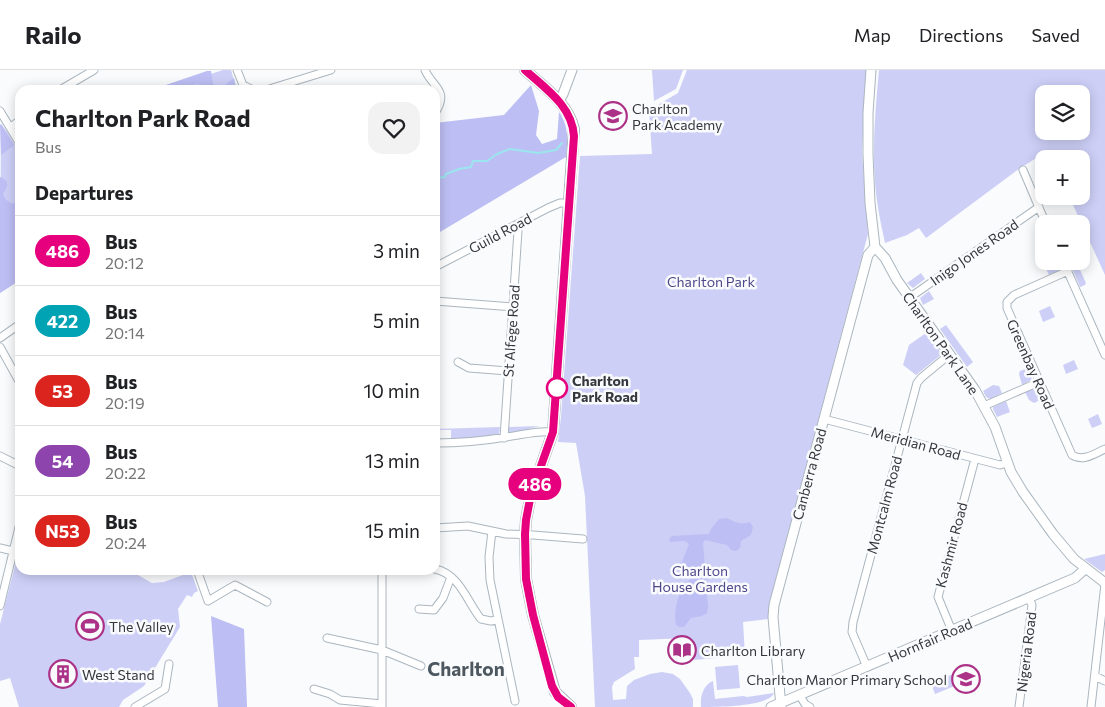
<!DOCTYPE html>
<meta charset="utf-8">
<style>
:root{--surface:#fff;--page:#f2f2f2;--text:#202124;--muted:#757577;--line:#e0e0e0}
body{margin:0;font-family:Commissioner,sans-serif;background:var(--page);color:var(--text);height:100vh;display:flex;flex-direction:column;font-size:19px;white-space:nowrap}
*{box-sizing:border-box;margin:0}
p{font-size:16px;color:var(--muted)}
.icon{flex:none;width:28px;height:28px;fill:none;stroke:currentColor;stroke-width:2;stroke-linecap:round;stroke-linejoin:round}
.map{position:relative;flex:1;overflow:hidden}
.drawer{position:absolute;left:15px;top:15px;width:425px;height:490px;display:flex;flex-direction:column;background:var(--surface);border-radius:15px;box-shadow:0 2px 12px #0003}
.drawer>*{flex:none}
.badge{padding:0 10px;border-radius:16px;font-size:18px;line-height:32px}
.controls{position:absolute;left:1035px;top:15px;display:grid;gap:10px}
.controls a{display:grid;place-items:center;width:55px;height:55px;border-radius:10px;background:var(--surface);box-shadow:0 2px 12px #0003;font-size:25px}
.map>.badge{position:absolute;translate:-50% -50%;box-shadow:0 0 0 2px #fff}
h2{padding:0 20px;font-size:19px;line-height:45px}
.round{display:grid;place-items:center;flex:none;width:52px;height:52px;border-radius:15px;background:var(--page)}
.overview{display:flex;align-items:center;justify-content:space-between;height:85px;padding:0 20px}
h1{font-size:24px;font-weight:700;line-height:38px}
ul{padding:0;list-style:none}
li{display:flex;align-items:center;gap:15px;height:70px;padding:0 20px;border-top:1px solid var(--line)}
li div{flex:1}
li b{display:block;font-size:19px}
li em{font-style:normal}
li .badge{min-width:55px;font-weight:700;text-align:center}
header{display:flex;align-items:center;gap:30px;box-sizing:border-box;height:70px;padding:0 25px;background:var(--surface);border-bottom:1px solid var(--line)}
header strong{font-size:24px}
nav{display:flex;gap:28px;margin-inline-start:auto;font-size:18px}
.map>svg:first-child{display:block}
.green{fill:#cdcff7;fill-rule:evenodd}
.forest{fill:#bdbef3}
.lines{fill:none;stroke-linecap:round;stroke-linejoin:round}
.stream{stroke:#9be6ee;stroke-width:2}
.minor-casing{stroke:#abb6bf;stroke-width:9}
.tertiary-casing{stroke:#abb6bf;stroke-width:11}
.secondary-casing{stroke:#abb6bf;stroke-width:12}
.minor{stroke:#fff;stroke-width:7}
.tertiary{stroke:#fff;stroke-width:9}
.secondary{stroke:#fff;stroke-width:10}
.line-casing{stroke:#fff;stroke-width:11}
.line{stroke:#e6007e;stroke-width:8}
.stop-dot{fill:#fff;stroke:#e6007e;stroke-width:2.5}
.labels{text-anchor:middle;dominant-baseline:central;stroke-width:5;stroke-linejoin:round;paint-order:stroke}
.poi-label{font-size:14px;fill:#34383c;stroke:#f9fbfd;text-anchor:start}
.street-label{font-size:14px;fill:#34383c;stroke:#f9fbfd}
.park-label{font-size:14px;fill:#4d498a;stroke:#f9fbfd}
.stop-label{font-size:14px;font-weight:bold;fill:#34383c;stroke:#f9fbfd;text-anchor:start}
.district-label{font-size:19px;font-weight:bold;fill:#4d575f;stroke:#f9fbfd}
</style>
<header>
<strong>Railo</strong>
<nav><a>Map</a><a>Directions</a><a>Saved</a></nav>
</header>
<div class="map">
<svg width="1105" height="637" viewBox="0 0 1105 637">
<rect width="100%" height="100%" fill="#f9fbfd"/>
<path class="green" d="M223 0H231L237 20H161Z
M652 0H683L676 19 654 31Z
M687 0H866L862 82 868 164 772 523 768 549 743 552 745 586 692 590V583L688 581V568L639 570V587H634L635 599 614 612 612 617 613 630 626 629 627 616 634 610 650 604 662 602 673 604 680 609 690 623 693 629V637H595L585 426 576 373 558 372 561 347 580 86 652 84 649 40 678 23Z
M879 0H1105V205L1069 126H1081V89H1048L1044 83 1016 101 926 168 919 158 907 165 885 173C882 159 879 145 877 131 871 88 875 43 879 0ZM1044 24H1081V61H1044Z
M1 54 8 63 20 84V210L0 223Z
M1051 191H1057L1060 200 1049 205 1044 194Z
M1069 191H1076L1086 213 1085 215 1080 217Z
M921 203 925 209 913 218 907 213Z
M929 221 934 229 923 235 920 228Z
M1050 236 1055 247 1043 252 1039 241Z
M946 255 973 292 967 297 940 259Z
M926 263 942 284 916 305 903 295 909 275Z
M1074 290 1078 299 1066 304 1063 295Z
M1028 298 1032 307 1031 310 1022 315 1019 304 1020 301Z
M993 315 999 316 1002 323 990 329 986 327 983 321Z
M1034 318 1038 319 1042 329 1034 333 1029 330 1025 322Z
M1006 331 1010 342 997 347 993 339V337Z
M1098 344 1102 354 1092 358 1088 349Z
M540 356 513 363H509V357Z
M500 357 499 365 496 366 451 370V360H440V370H435V359Z
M20 476V500H129L152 513 164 512 191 502 198 521 194 523 192 527 187 525 178 539 180 557 144 616 123 630 119 637H19L10 608 0 611V554Z
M1105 484V500L1102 502 1084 489Z
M738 595 740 618 717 620 715 597Z
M953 604 957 615 935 624 931 613Z
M713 611 715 629 743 626 747 627 774 623C768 637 718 637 701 637 700 627 703 615 713 611Z"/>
<path class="forest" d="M207 1H211C212 7 212 12 215 18L212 20H197L202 15 196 14 188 20H151Z
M234 8 237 20H225L227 13Z
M531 15 539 41 536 65 542 74 557 69 559 42C569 57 568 70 566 87L435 165V53L504 45Z
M1 54 14 75 1 85 0 55Z
M0 107C10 111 8 116 3 124L6 130 13 134 20 129V210L0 223Z
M727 448C736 453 741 455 750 452L753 457 751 465 741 471 740 478 736 481 731 480 727 475 705 470 703 473 708 537 707 543 702 546 691 548 684 557H679L676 555C673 540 679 513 695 507L696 502 693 499H685L682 492 689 474 685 471 670 472 669 469 672 466 709 464 711 459 719 449Z
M211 546 244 559 247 637H218Z"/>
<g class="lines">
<path class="stream" d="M435 111 437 108 445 107 446 104 459 99 471 97 473 91H487L497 84 510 79 538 83 556 80 562 73"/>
<defs>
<path id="minor" d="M237 0 243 15 253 20
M425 0C432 17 450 20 435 43
M60 20 94 0
M266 20 331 0
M0 41 20 74
M11 57 20 50
M1023 100 1046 154
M1063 191 1105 285
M435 200V197L548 138 560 133H569
M1068 201 1014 225 1007 232V238L1072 385C1083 392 1094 384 1105 379
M909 228 1039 137
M435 231 513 237
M0 268 20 254
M0 277 20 313
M458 292 469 298 508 301
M984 336 1039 312
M824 349 1000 395 1007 393
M504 368 518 161 516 155
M435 373C459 373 483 371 506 367 522 365 537 360 553 362
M0 386 20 396
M435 458 468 456 506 464 533 465 583 469
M492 461 489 487 490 510 515 631
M0 478 13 481
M435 499C460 504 467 532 481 549L491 551 498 550
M197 500 208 531 235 515 267 532
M0 536 20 453
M419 539 434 540 443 528 451 507
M952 561 938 527 975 389
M327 568 382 580 421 596
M867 597 852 562 853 552 917 313 921 308 950 284
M1095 606 1105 611
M314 619 330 624 340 630 382 634
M800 626 805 634 810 637
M135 637 165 619 169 594
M382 637V500
M1019 637 1032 535 1029 528
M1091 637 1105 514"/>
<path id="tertiary" d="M871 0 868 43V84L870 133 875 177 885 188 897 210 975 320 995 357 1011 402 1023 422 1053 464 1074 489 1105 513
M559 31 563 24 572 0
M771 637 1075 508 1085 499
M781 637 773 547 774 535 868 185 875 177"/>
<path id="secondary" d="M525 0C544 17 568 33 574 59L553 362 531 424 526 450 525 464 526 509 533 545 555 622 571 637"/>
</defs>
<use href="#minor" class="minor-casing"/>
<use href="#tertiary" class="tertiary-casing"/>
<use href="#secondary" class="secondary-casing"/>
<use href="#minor" class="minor"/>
<use href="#tertiary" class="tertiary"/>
<use href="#secondary" class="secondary"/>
</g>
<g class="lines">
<defs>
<path id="line" d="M525 0C546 19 572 36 574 66L553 362 531 424 526 450 525 464 526 509 533 545 552 616 558 627 571 637"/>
</defs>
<use href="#line" class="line-casing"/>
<use href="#line" class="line"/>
</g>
<defs>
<symbol id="school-ring" viewBox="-11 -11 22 22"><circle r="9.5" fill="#f9fbfd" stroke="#ac3287" stroke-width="1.5"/><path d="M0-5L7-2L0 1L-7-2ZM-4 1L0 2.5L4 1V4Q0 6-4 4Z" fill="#ac3287"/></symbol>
<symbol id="stadium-ring" viewBox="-11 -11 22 22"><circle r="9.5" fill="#f9fbfd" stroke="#ac3287" stroke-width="1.5"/><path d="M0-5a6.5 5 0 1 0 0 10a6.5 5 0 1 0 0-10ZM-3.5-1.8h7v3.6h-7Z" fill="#ac3287"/></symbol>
<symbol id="library-ring" viewBox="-11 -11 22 22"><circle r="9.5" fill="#f9fbfd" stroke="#ac3287" stroke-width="1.5"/><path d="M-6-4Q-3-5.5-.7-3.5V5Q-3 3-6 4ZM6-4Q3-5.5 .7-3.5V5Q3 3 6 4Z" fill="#ac3287"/></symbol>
<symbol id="building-ring" viewBox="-11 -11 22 22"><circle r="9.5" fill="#f9fbfd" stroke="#ac3287" stroke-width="1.5"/><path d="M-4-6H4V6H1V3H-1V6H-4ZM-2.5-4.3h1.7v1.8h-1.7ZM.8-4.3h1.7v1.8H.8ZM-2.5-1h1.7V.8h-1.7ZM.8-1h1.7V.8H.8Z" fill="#ac3287"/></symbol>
</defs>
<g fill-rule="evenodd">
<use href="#school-ring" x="597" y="30" width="32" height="32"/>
<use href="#stadium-ring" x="74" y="540" width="32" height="32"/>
<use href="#library-ring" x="666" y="564" width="32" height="32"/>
<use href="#building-ring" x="47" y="588" width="32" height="32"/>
<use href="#school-ring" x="950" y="593" width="32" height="32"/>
</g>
<circle class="stop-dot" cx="557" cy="318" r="10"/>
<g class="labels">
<g class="poi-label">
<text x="632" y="38">Charlton<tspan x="632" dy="16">Park Academy</tspan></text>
<text x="109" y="556">The Valley</text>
<text x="701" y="580">Charlton Library</text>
<text x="82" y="604">West Stand</text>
<text x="947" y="609" text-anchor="end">Charlton Manor Primary School</text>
</g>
<g class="street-label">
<text transform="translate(500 163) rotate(-28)">Guild Road</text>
<text transform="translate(974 182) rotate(-35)">Inigo Jones Road</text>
<text transform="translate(511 261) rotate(-86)">St Alfege Road</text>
<text transform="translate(941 273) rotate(55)">Charlton Park Lane</text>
<text transform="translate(1031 294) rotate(66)">Greenbay Road</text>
<text transform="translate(916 373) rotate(15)">Meridian Road</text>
<text transform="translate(809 404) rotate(-75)">Canberra Road</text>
<text transform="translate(884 435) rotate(-75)">Montcalm Road</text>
<text transform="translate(951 475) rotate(-75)">Kashmir Road</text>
<text transform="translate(930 570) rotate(-23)">Hornfair Road</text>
<text transform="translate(1026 582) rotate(-83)">Nigeria Road</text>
</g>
<g class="park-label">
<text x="711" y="211">Charlton Park</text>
<text x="700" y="500">Charlton<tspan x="700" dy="16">House Gardens</tspan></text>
</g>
<g class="stop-label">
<text x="572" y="310">Charlton<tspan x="572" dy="16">Park Road</tspan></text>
</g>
<g class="district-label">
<text x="466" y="598">Charlton</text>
</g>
</g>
</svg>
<div class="controls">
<a><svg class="icon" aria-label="layers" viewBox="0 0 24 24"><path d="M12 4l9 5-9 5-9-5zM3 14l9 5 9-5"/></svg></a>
<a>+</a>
<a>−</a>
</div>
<b class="badge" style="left:535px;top:414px;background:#e6007e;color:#fff">486</b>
<section class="drawer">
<div class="overview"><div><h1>Charlton Park Road</h1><p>Bus</p></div><a class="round"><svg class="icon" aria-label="heart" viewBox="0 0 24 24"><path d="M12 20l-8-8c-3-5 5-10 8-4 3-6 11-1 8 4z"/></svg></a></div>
<h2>Departures</h2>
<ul>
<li><span class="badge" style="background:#e6007e;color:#fff">486</span><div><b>Bus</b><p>20:12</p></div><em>3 min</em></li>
<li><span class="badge" style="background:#00a3b4;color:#fff">422</span><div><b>Bus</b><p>20:14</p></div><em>5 min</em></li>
<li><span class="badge" style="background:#dc241f;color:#fff">53</span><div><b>Bus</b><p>20:19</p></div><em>10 min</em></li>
<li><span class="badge" style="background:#8e44ad;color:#fff">54</span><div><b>Bus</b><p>20:22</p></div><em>13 min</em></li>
<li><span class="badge" style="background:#dc241f;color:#fff">N53</span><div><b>Bus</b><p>20:24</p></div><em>15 min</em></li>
</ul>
</section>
</div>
